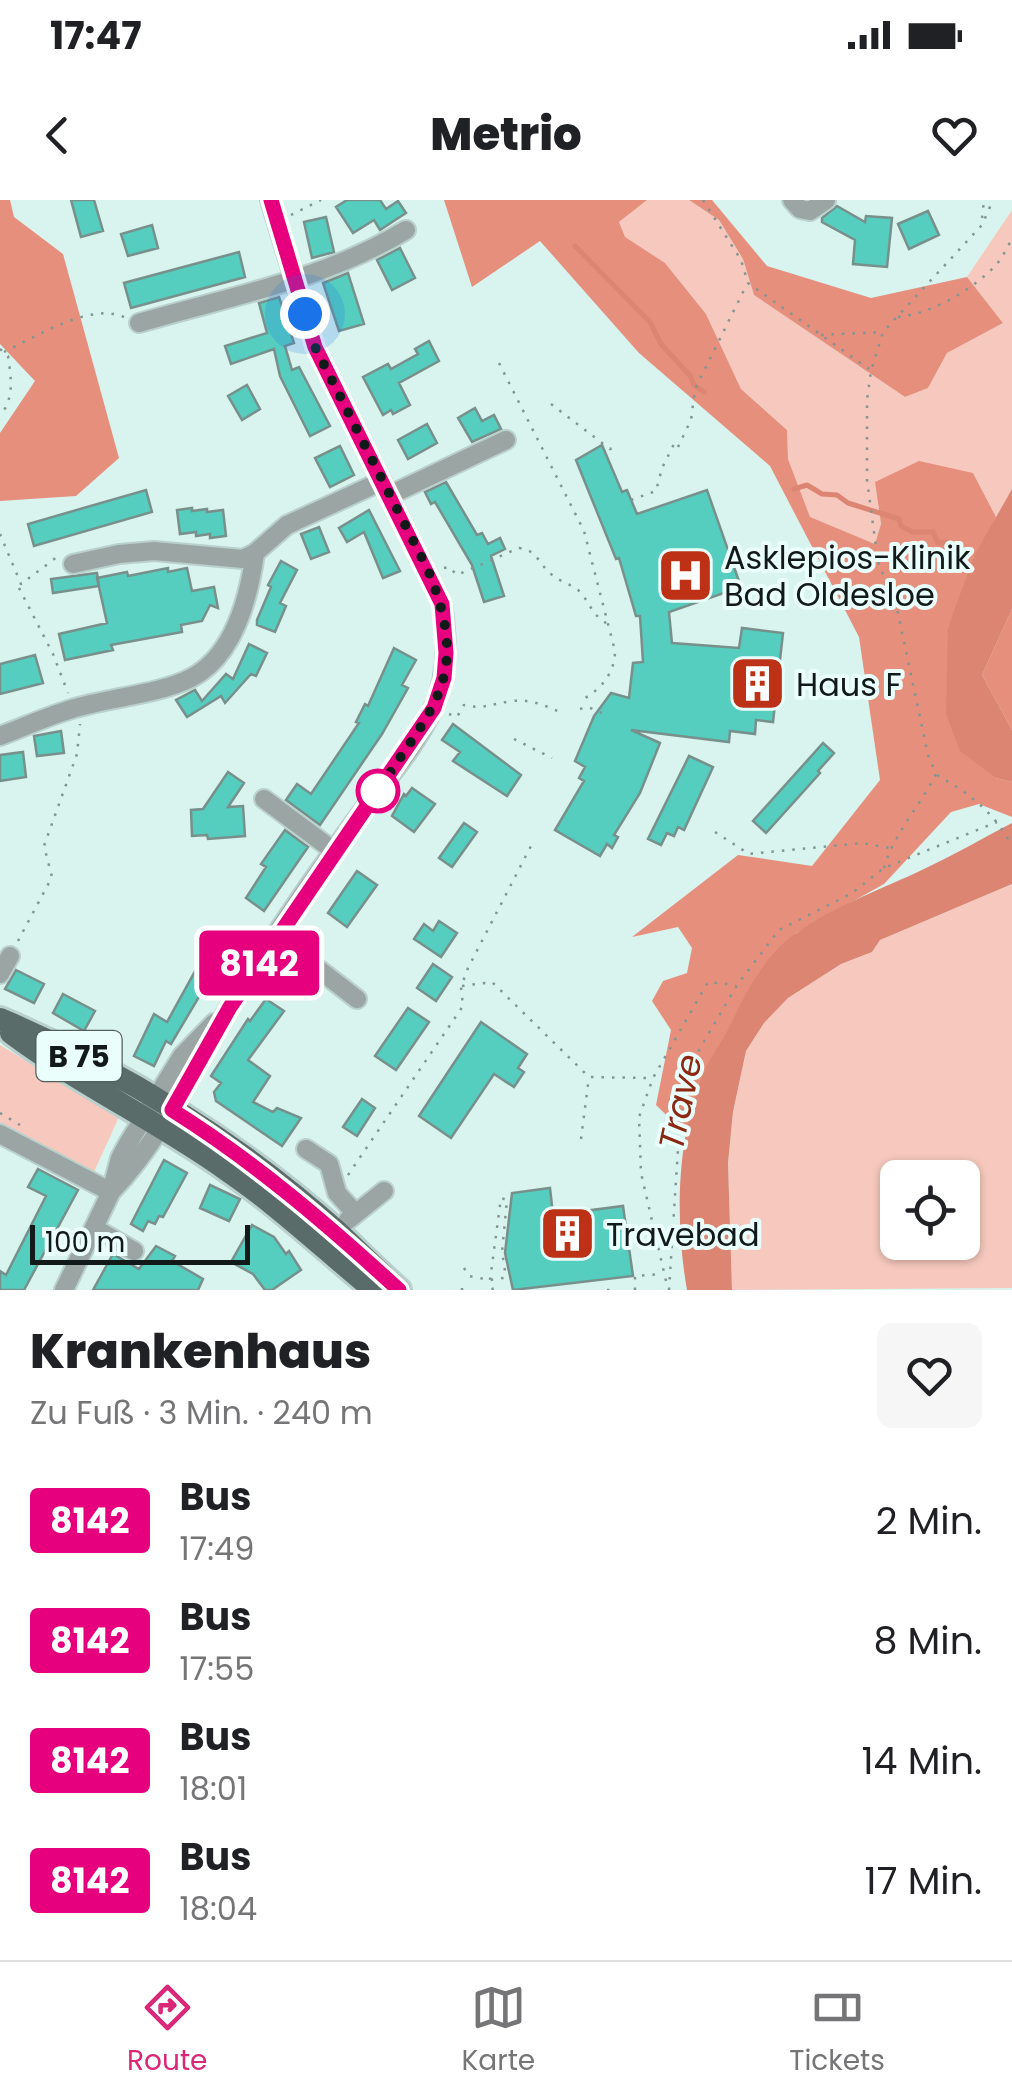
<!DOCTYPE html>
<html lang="de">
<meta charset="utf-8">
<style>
:root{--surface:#fff;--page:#f6f6f6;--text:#202124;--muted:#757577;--line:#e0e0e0;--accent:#db2777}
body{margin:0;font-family:Poppins,sans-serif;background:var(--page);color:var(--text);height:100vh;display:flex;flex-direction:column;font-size:38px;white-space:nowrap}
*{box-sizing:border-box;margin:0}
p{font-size:32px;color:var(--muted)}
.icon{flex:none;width:55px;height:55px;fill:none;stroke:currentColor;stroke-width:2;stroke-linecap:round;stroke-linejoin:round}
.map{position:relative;height:1090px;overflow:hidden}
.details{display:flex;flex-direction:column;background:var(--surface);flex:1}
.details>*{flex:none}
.badge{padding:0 20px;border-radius:8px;font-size:35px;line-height:65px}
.buttons{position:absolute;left:880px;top:960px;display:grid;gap:20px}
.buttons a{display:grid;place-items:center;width:100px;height:100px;border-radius:15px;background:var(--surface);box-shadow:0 2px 8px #0004;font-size:50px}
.scale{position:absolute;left:30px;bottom:25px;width:220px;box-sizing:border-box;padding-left:10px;border:5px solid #111a19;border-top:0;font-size:28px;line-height:35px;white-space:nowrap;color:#111a19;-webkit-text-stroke:8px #eafffb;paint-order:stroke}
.you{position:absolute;width:50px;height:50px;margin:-25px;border:8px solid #fff;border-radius:50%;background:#1a73e8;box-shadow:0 0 0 15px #1a73e833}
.map>.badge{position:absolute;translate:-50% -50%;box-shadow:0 0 0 5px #fff}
.round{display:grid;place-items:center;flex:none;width:105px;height:105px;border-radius:15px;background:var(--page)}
.overview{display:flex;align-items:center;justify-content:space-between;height:170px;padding:0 30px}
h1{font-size:48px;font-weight:800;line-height:75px}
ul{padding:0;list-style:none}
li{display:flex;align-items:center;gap:30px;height:120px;padding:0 30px}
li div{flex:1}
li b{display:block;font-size:38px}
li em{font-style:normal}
li .badge{min-width:110px;font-weight:700;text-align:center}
.status{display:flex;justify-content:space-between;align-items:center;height:70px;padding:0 50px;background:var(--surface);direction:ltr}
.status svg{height:28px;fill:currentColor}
header{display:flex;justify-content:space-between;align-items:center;height:130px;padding:0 30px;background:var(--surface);font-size:45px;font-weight:800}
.tab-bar{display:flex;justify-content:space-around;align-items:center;height:140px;border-top:2px solid var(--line);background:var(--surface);font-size:28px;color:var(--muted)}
.tab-bar a{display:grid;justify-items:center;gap:5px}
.tab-bar .current{color:var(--accent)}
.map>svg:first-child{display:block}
.green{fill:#f7c9be;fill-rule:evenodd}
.forest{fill:#e68f7c}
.water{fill:#db8572}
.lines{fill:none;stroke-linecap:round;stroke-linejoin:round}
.stream{stroke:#db8572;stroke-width:5}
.building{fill:#55cebf;stroke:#78908c;stroke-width:2.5}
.minor-casing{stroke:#b9d0cc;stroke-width:22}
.major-casing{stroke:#b9d0cc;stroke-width:28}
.path{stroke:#829592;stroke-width:2.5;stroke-dasharray:2.5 8;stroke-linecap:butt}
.minor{stroke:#9ba6a4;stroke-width:18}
.major{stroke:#596c69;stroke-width:22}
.line-casing{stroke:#fff;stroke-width:22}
.line{stroke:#e6007e;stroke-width:15}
.walk{stroke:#111a19;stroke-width:10;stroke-dasharray:0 18}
.stop-dot{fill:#fff;stroke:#e6007e;stroke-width:5}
.labels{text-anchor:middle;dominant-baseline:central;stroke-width:8;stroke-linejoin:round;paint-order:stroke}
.shield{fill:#eafffb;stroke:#525f5d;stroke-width:2.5}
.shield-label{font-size:30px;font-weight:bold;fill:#111a19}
.poi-label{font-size:32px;fill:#111a19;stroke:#eafffb;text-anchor:start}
.water-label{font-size:35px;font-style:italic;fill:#8c2712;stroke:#eafffb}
</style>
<div class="status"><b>17:47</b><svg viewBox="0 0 49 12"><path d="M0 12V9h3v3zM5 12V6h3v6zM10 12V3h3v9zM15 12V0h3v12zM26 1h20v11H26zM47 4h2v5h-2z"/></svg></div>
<header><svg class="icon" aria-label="back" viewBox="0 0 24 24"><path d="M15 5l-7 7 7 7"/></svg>Metrio<svg class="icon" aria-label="heart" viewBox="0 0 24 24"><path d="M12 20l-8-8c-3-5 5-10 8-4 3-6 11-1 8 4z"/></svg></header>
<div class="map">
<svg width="1012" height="1090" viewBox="0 0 1012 1090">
<rect width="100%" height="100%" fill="#d9f3ee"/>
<path class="green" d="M647 0H689L719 20 743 59 754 95 905 197 928 188 947 153 1003 123 967 77 1012 10V289L996 317 973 273 875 282 881 324 875 344 809 317 788 259 787 230 741 189 706 114 665 63 625 38 619 22Z
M1012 684V1088L732 1090 728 963 733 913 746 851 764 823 788 798 841 764 872 752 880 740ZM898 978H962V1042H898Z
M0 845 119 917 88 985 0 936Z"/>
<path class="forest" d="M0 0H10L14 17 63 54 119 258 76 296 0 301V233L35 181 0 144Z
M444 0H647L619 22 625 37 665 63 706 114 741 189 787 230 788 259 810 317 875 344 881 324 875 282 919 261 973 273 996 317 948 427 996 578 1012 582V617L979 604 951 612 884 684 796 733 705 870 687 935 656 905 671 830 652 801 663 781 687 773 692 748 678 727 632 737 738 655 812 666 880 580 859 437 770 266 639 153 540 41 472 87Z
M689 0H712L767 66 871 98 967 77 1003 123 947 153 928 188 905 197 754 95 743 59 719 20Z
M1012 409V530L982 475Z"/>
<path class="water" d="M1012 289V409L982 475 1012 530V582L996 578 960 551 946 514 948 427 975 354Z
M1012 623V684L880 740 872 752 841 764 788 798 764 823 746 851 733 912 728 963 732 1090H687C675 1022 676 937 704 872 711 856 722 842 730 826 746 792 764 756 795 734 834 706 882 689 924 669 954 655 983 638 1012 623Z"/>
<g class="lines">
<path class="stream" d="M575 46 650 122 661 144 691 177 694 185 704 192
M794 289 807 285 822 294 837 295 848 303 899 319 901 326 913 332H933L938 343 948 342 963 360 975 367"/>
</g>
<path class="building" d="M71 0H94L103 31 81 37Z
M347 0H380L386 9 398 1 406 13 380 30 374 20 353 33 336 7Z
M837 6 865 22 866 16 892 18 887 67 853 64 855 40 822 22V18Z
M928 11 939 35 909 49 898 24Z
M326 17 334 52 312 58 304 22Z
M152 25 158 48 128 56 121 34Z
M400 48 415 78 392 90 377 60Z
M239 52 245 77 131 108 124 83Z
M348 73 364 124 339 131 323 83Z
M279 97 294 143 285 146 292 170 299 167 330 226 310 236 280 176 274 149 231 164 225 146 267 133 259 103Z
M429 141 439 161 399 183 410 205 393 214 391 210 383 215 363 177 388 164 391 169 418 154 415 149Z
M247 185 260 209 242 220 228 196Z
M475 208 482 221 494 215 501 229 472 242 458 218Z
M427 224 437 243 408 259 398 240Z
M602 245 622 292 627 290 637 314 707 290 741 387 669 412 672 443 739 448 742 428 783 433 773 522 756 520 755 534 730 531 729 542 631 530 660 543 640 593 614 635 618 637 612 648 607 644 600 656 555 630 584 581 579 578 585 567 575 561 594 516 611 493 629 498 633 463 643 462 640 416H636L619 358 616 359 576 260Z
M340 246 354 275 330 287 315 258Z
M446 282 477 335 482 333 488 344 500 338 505 349 491 356 504 396 484 402 472 365 435 302 431 304 425 292Z
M146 290 152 312 34 346 28 324Z
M192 308V311L207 309V312L223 310 226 336 210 338V334L196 336V332L180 334 177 310Z
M369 310 400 371 383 378 364 332 347 342 339 328Z
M319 327 329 352 311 359 301 334Z
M281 361 297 370 280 403 286 406 275 432 257 425V420L271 387 268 385Z
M168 368V372L187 368 192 391 214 387 218 408 210 405 202 421 181 425 182 432 111 445 113 450 65 460 59 434 107 423 97 378 127 372 128 376Z
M97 373 99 386 53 393 51 379Z
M249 444 267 453 256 476 251 474 225 503 221 496 187 517 176 500 195 490 202 501 226 474 233 479Z
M394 448 416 460 402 485 408 488 382 534 320 625 286 600 297 584 311 594 359 523 356 522 365 504 368 506Z
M35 455 43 483 0 494V464Z
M453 524 521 575 507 596 453 561 460 552 442 540Z
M61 531 64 553 37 556 34 536Z
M823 543 834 553 818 571 820 573 766 633 753 621Z
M23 552 26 577 0 581V555Z
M689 556 713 567 684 630 678 627 674 636 667 633 661 645 648 639Z
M228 572 244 583 228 607 243 606 245 636 208 639 207 635 192 636 191 610 203 609Z
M412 588 435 604 414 632 392 616 404 594 406 596Z
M464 623 477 632 452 667 439 658Z
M285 630 308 647 264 711 246 698 266 667 261 664Z
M357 671 377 685 347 727 328 713Z
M439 721 457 733 441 757 414 739 424 724 433 731Z
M215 735 234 747 216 776 205 792 203 790 171 844 166 841 154 866 134 856 154 814 167 822Z
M290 763 312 780 300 796 278 780Z
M433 764 452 777 436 801 417 788Z
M16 770 44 784 34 803 5 789Z
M63 794 95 811 84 831 53 813Z
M266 799 284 811 248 860 270 876 253 902 273 912 277 908 301 918 282 946 216 901 214 892 221 883 211 876 248 819 250 821Z
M408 808 429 822 396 870 375 856Z
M481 822 527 854 518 868 524 872 514 887 494 874 451 938 419 916Z
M362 899 375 908 357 936 343 927Z
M164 960 187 973 163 1017 159 1016 155 1024 148 1021 143 1031 131 1024Z
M38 969 78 990 24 1090H0V1071L6 1075 46 996 28 987Z
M210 985 240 999 229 1021 200 1008Z
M550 988 553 1015 623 1006 633 1076 513 1090 505 1053 512 993Z
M252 1025 274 1037 286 1054 289 1051 301 1070 272 1090H265L253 1074 231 1062Z
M156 1046 175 1056 172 1061 203 1079 198 1090H93L113 1054 139 1069Z"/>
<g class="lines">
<defs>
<path id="minor" d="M792 0 800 9 810 11 826 0
M139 123C231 96 324 80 406 30
M390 295 506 240
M73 364 119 354 154 351 243 359 255 353
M0 536C24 527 48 516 72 509 107 498 160 494 191 478 234 456 249 397 255 353L287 325 382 281
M264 599 334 651
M277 737 357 799
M0 774 10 756
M0 934 111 992
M306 949 329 964 337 993 355 1013
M111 992C163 938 192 870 230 806 270 741 314 677 359 616 384 582 415 548 433 509 448 476 448 440 442 404L315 147 270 0
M348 1020 384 991
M94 1028 134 1051
M64 1090 111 992 120 958 127 945 182 856 214 823"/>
<path id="major" d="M0 819C121 870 239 943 338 1032 358 1051 378 1071 399 1090
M11 833C79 884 156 920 225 969 278 1005 324 1049 374 1090"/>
</defs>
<use href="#minor" class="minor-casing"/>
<use href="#major" class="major-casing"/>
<path class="path" d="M703 0 741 60 748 83 869 169
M291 15 321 0
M982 18 984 0
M898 117C931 114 972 90 995 66 1002 59 1007 47 1012 39
M821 135 883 132
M0 149 8 156C11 178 15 197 0 216
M4 152C35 137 91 102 124 117
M499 163 584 331 615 451C615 474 599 492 579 501
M551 204 610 249 619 245
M678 247 691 220 695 189 747 84
M631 300 656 291 662 268 674 244
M0 334 21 384 57 357
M444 368 449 367 457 375 519 348C539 350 539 367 555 377 563 383 576 386 582 394 591 406 593 416 608 424
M19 388 53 454 68 493
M580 509 588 507 609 516
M449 514 457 517 464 505C483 510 494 503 513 501 530 499 544 505 560 512
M514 539 552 558
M937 575C970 594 994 612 1012 646
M715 632 749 654 862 643 890 648
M884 668C893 635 920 606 936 574L928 555 897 409 878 362 867 280V200L871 171 883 132 982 25 993 0
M18 741 52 677 44 646 77 554 80 524
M462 786 492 782 589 877 650 878
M0 913 20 925
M581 939 589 877
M348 975 463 806 461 787 468 768 532 644
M464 1068 469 1076 490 1080 510 1077
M666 1081 641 973 639 917 653 878 708 782 736 785
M462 1088V1090
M493 1090 490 1080 501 998 507 1000 502 1052 506 1077
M607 1090H610
M635 1090V1076L662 1074
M669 1090 680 918 699 850 737 785 779 730 852 693 884 668 997 622"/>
<use href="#minor" class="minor"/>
<use href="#major" class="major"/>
</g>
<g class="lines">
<defs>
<path id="line" d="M271 0 315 147 442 404 446 453 444 478 434 508 230 807 172 910C255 962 327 1024 399 1090"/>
</defs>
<use href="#line" class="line-casing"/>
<use href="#line" class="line"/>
<path class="walk" d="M305 114 315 147 428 370C472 478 433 505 378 591"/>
</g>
<defs>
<symbol id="hospital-square" viewBox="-11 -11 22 22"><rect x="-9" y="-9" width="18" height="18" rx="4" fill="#bd3216" stroke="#eafffb"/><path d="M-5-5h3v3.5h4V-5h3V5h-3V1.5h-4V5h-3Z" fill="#fff"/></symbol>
<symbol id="building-square" viewBox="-11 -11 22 22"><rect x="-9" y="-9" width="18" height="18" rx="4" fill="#bd3216" stroke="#eafffb"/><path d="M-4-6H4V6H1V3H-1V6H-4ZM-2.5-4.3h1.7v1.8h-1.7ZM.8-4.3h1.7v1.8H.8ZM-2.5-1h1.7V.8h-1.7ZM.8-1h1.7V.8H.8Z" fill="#fff"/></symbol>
</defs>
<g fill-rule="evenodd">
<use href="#hospital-square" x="654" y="344" width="63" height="63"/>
<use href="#building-square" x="726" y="452" width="63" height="63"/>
<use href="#building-square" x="536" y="1002" width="63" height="63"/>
</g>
<circle class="stop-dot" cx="378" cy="591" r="20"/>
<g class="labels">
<rect class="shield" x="36.5" y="831" width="85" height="50" rx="8"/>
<g class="shield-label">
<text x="79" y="856">B 75</text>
</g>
<g class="poi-label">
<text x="724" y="357">Asklepios-Klinik<tspan x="724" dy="37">Bad Oldesloe</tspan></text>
<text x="796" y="484">Haus F</text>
<text x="606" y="1034">Travebad</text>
</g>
<g class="water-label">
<text transform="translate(680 902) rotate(-78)">Trave</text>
</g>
</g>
</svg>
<div class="buttons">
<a><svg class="icon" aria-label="locate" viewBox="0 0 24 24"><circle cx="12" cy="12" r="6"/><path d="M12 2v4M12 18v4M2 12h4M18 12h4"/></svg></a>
</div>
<div class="scale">100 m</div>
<div class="you" style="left:305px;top:114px"></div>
<b class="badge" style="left:259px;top:763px;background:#e6007e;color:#fff">8142</b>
</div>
<section class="details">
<div class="overview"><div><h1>Krankenhaus</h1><p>Zu Fuß · 3 Min. · 240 m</p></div><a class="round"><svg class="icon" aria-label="heart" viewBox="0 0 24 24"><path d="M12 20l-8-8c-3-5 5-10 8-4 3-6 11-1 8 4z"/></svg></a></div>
<ul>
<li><span class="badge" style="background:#e6007e;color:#fff">8142</span><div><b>Bus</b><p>17:49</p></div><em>2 Min.</em></li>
<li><span class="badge" style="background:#e6007e;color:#fff">8142</span><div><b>Bus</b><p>17:55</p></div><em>8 Min.</em></li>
<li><span class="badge" style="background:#e6007e;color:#fff">8142</span><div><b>Bus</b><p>18:01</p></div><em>14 Min.</em></li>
<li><span class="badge" style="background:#e6007e;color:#fff">8142</span><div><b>Bus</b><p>18:04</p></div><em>17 Min.</em></li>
</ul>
</section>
<nav class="tab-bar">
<a class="current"><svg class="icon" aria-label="directions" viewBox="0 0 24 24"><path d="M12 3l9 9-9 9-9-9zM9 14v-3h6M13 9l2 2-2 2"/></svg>Route</a>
<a><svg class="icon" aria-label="map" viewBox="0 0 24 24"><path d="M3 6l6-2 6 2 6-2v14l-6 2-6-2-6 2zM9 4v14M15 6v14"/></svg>Karte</a>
<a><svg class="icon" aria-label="tickets" viewBox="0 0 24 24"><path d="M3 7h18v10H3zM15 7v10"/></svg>Tickets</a>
</nav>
